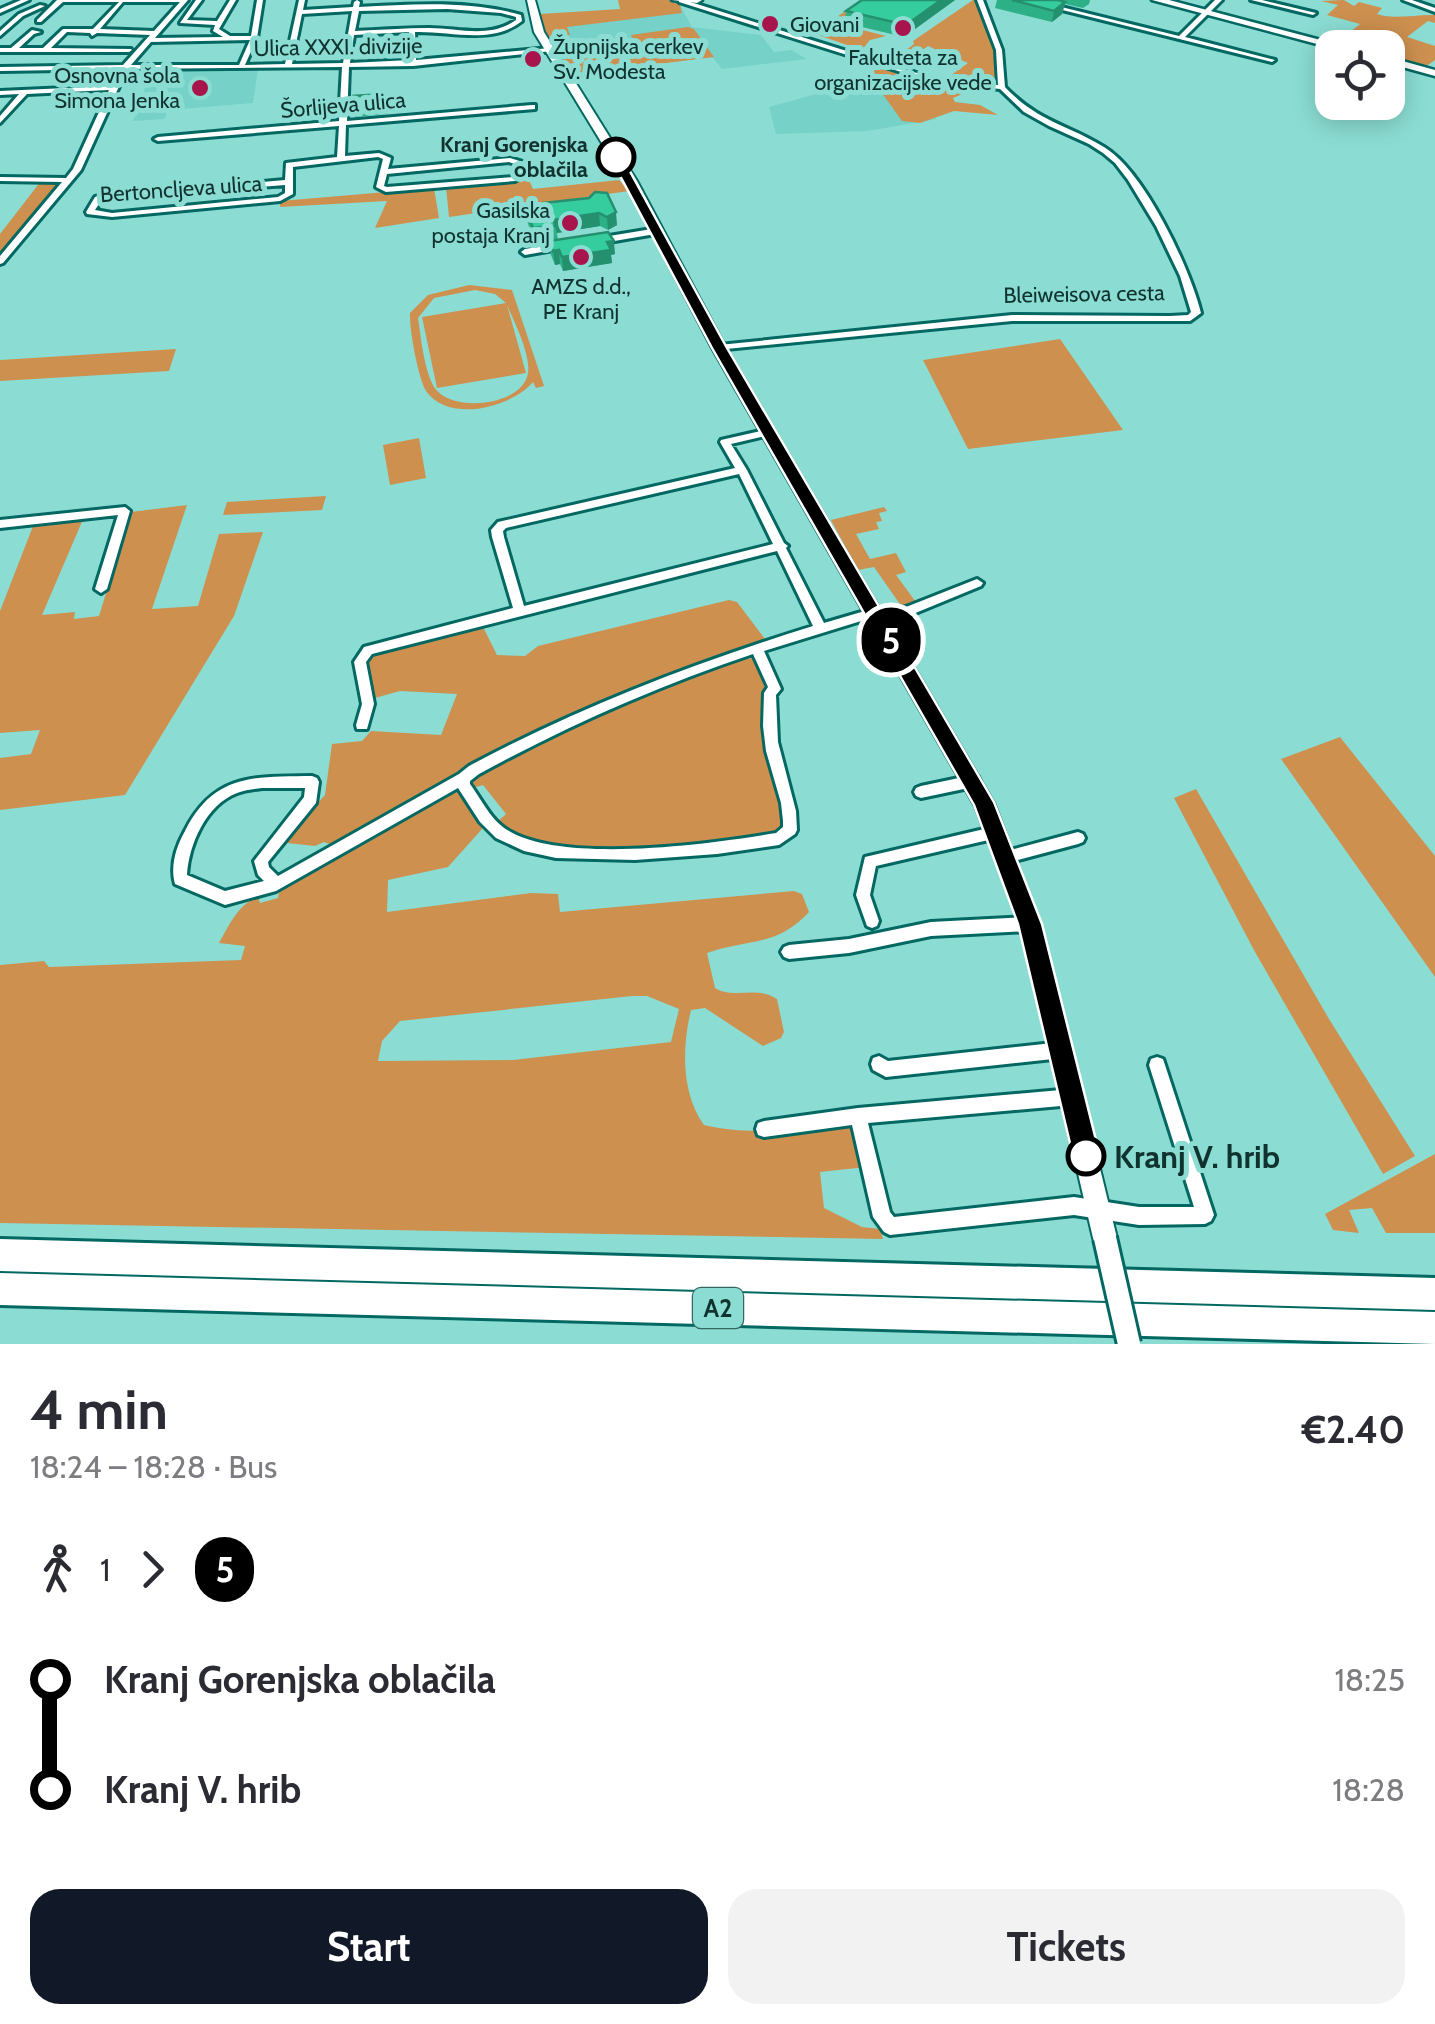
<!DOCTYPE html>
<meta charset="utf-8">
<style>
:root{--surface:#fff;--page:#f2f2f3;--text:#2b2b33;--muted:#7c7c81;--accent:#111827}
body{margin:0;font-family:Cabin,sans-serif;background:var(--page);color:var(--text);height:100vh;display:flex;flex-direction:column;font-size:38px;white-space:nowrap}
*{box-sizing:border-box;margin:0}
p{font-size:32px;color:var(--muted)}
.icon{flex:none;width:55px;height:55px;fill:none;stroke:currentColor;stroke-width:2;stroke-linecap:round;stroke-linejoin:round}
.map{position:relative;height:1344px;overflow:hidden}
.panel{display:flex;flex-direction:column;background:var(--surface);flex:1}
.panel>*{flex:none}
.badge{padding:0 20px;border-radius:32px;font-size:35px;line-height:65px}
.tools{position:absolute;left:1315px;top:30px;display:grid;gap:20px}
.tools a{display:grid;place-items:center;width:90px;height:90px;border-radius:20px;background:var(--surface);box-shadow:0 5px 25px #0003;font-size:50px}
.map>.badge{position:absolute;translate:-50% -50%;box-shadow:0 0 0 5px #fff}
.legs{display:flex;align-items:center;gap:15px;height:110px;padding:0 30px;font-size:32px}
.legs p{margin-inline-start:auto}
.head{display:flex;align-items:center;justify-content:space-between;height:170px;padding:0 30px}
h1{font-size:55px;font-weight:700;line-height:75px}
.cta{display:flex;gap:20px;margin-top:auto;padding:20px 30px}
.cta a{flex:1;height:115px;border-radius:30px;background:var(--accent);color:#fff;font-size:40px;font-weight:700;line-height:115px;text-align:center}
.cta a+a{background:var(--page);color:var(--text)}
ul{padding:0 30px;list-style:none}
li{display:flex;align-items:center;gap:35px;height:110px;font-size:38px}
li i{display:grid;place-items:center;width:15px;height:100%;margin:0 12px;background:currentColor}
li i::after{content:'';width:25px;height:25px;margin:-12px;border:8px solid;border-radius:50%;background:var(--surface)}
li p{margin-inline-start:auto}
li:first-child i{background:linear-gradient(#0000 50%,currentColor 0)}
li:last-child i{background:linear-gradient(currentColor 50%,#0000 0)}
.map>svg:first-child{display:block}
.built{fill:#76d1c8}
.green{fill:#cd904f;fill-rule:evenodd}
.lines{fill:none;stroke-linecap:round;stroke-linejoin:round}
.street-casing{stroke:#026861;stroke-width:6}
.secondary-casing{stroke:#026861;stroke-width:4}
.primary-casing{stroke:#026861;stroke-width:5}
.highway-casing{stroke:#026861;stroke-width:6}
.street{fill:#fff;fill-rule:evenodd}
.secondary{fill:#fff;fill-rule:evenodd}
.primary{fill:#fff;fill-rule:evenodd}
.highway{fill:#fff;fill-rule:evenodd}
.secondary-bridge-casing{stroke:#026861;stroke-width:28;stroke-linecap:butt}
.secondary-bridge{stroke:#fff;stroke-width:22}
.wall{fill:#2eb087}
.shaded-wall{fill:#25906e}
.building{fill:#35cd9d;stroke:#25906e;stroke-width:2.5}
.line-1{fill:#000;stroke:#fff;stroke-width:2.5}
.poi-dot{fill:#a8154d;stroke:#8bddd3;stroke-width:4}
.stop-1-dot{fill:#fff;stroke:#000;stroke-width:5}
.labels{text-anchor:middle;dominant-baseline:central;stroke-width:10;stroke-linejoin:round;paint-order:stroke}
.far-poi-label{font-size:22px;fill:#10332f;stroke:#8bddd3;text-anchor:start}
.far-street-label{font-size:22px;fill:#10332f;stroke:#8bddd3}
.far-stop-label{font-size:22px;font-weight:bold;fill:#10332f;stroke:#8bddd3;text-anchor:end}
.shield{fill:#8bddd3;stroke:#356660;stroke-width:2.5}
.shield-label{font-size:25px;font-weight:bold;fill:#10332f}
.near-stop-label{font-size:32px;font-weight:bold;fill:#10332f;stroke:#8bddd3;text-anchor:start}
</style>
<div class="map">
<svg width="1435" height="1344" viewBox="0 0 1435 1344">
<rect width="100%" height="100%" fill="#8bddd3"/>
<path class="built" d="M669 0 680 5 692 27 761 35 774 52 791 50 807 59 722 69 712 57 571 74 543 30Z
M241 67 258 69 253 103 169 110 164 119 133 121 150 74H125L127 70Z
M877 77 937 119 867 131 776 134 769 107Z"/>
<path class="green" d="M618 0H669L680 5 682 13 567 27 570 35 555 37 558 47 634 42 631 35 688 27 694 29 714 57 570 75 543 30 540 14 620 9Z
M973 0H976L996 52 997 82 994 85 943 81 968 63 956 58 960 53 941 52 928 46 918 53 906 50 914 44 913 41Z
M1344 0 1354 6 1359 2 1382 8 1377 14C1392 20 1417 14 1435 15V23L1428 21 1407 37 1435 46V60L1424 68 1388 58V48L1337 43 1360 24 1327 15 1338 5 1321 1Z
M855 5 863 6 839 24 886 36 870 40 862 50 812 33Z
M878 68 931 83 963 87 965 93 953 98 955 102 980 105 998 115 954 111 920 123 902 121 874 82 866 77Z
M528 178 533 189 619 180 629 191 449 217 446 187Z
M41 181 61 182 0 256V234Z
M434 188 439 218 375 228 387 201 280 207V201Z
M469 285 512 290 544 386 536 388 533 382C512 407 449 424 426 391 418 378 409 328 410 313L428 295ZM475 290 495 294 506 303 422 317 437 388 526 373 507 305C514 321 531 355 528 373 523 406 451 414 434 387 424 369 421 338 418 318L434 298Z
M1060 339 1123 430 968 449 923 360Z
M176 349 169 371 0 381V360Z
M419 438 426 478 390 485 383 445Z
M326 496 322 510 223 515 227 502Z
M187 505 152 609 198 606 219 534 263 532 234 616 125 795 0 810V758L31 754 40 730 0 733V611L35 521 84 517 42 615 75 612 74 619 99 616 131 512Z
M884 507 887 511 879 513 882 521 876 522 879 529 856 534 870 559 896 553 906 572 896 575 918 605 904 610 874 567 858 570 831 520Z
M729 600 737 602 765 639 762 642 621 692 541 729 332 845 324 842 315 846 287 843 284 839 325 795 332 744 362 741 371 731 441 735 457 694 400 691 375 698 368 658 373 652 477 625 483 627 497 655 525 656 538 646Z
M753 658 768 695 788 812 787 830C733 846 625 854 570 849 546 847 524 837 503 828L496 823 506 814 483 785 473 788 470 784C482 754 712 663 753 658Z
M1340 737 1435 856V977L1281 759Z
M1196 789 1329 1019 1415 1156 1383 1174 1255 952 1174 798Z
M449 790H457C469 800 482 813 482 829L448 867 388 880 387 912 531 893 558 894 560 912 794 891 802 894 809 912C777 947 747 939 707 953L715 988C734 1000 757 985 777 999L784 1032 781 1038 763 1046 705 1008 691 1010C682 1047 681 1093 704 1125 756 1137 802 1128 855 1121L866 1167 820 1172 824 1208 862 1227 880 1229 883 1239 0 1223V965L44 961 49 967 241 960 245 946 219 943C230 924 237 906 258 896L260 903 278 898 279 892ZM632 996H647L679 1009 671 1042 513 1060 378 1061 382 1041 400 1021Z
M1435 1154V1233H1386L1372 1208 1349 1210 1359 1233 1333 1230 1325 1214Z"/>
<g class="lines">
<defs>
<path id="street" d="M21 0H29L0 13V9Z
M57 0H188L155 38 223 37 213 31 215 25 180 23 196 0H202L187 20 217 21 230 0H236L219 29 230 36H251L257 0H263L257 38 245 65 285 64 299 0H305L303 10 353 7 354 2 357 0 360 2 359 7C413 4 469 0 521 15L522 21C492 45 451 31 415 32L416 60 550 48 553 50 552 51 413 66 349 67 347 121 532 105H535V109L346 125 345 156 379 153 391 158 388 169 510 158 523 162 527 174 515 181 386 192 376 187 383 159 378 157 293 167V194L280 201 112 217 87 214 86 212 95 197 115 190H168L285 180 286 163 337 157 339 126 158 141 154 139 158 137 339 121 342 67 127 69 81 170 3 263 0 264V256L62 182 0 181V177L66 178 73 169 109 90 27 94 0 123V116L19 94 0 95V91L111 86 120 69 0 71V67L123 65 150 35 97 33 92 36 90 33 67 32 51 48 131 49 132 50 129 52H0V48H11L32 30 41 32 34 34 19 48H43L63 29H93L119 2H63L41 22H37V20ZM123 2H180L154 31 100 29ZM447 9 501 13 516 17V20C489 39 459 28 429 28 404 28 380 30 355 31L359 11ZM352 11 343 63 292 64 302 14ZM409 32 410 60 350 63 354 35ZM250 40 239 65H131L151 42ZM509 162 517 165 519 173 513 177 387 187 384 186 387 174ZM285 185V193L278 197 112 213 95 210 101 201 116 194H168Z
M679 0H684L936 79 998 85 996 50 977 0H983L1002 50 1005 87C1038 122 1067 124 1104 147 1144 171 1190 268 1201 313L1190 321H1012L716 350 714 348 719 345 1012 315 1170 316 1188 315 1191 312 1180 276 1156 226 1128 180 1115 163 1103 153 1089 144 1049 126 1024 112 1000 89 933 82 679 2Z
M1022 0H1033L1179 36 1215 0H1222L1185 37 1275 60 1272 62Z
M1251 0H1262L1316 13 1313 15Z
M1403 0H1412L1435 8V12Z
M40 5 45 6 23 16 0 36V31L19 14Z
M658 228 661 229V233L597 244 593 241 597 238Z
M567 242 570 243V247L525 255 521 252 525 249Z
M769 429 773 430V434L731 444 747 470 784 543 788 546 786 548 824 623 875 608 879 609 880 614 906 607 977 579 983 583 981 586 913 614 879 623 875 622 874 617 764 651 781 689 776 695 778 742 796 811 797 830 795 834 779 845 717 854 635 860 556 858 524 851 496 838 480 822 458 788 276 891 225 905 175 884C170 866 176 847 185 831 214 773 255 777 312 776L317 778 319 782 316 803 268 862 269 867 278 876 459 774 469 766C579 707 694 663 813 626L777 551 372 654 366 662 374 704 367 729H357L356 725 362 704 354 662 364 647 513 608 492 537 491 530 498 522 735 468 720 442 721 440ZM739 474 773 544 524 606 504 537 503 531 506 528ZM753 654 768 687 764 693 763 726 766 751 781 803 783 821V827L776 833C711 844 565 864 509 831 491 821 482 800 470 784V781L479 774C567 726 658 686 753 654ZM262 788H305L304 797 254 861 258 875 264 881 225 891 187 875C189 844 206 805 237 793 245 790 254 789 262 788Z
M125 507 130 511 107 589 101 593 95 589 118 515 0 528V520Z
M973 775 978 777 980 781 978 785 973 787 921 798 916 796 914 792 916 788 921 786Z
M997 826 1002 828 1004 832 1002 836 997 838 876 866 870 895 879 921 877 926 872 928 867 926 856 895 865 857Z
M1078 832 1083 834 1085 838 1083 842 1078 844 1007 863 1002 861 1000 857 1002 853 1007 851Z
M1030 917 1035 919 1037 924 1035 929 1030 931 931 936 849 953 789 959 784 957 781 952 784 947 789 945 849 939 931 922Z
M1062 1042 1068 1044 1070 1050 1068 1056 1062 1058 886 1077 873 1070 871 1064 873 1058 879 1056 888 1061Z
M1157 1057 1163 1059 1165 1065 1214 1215 1211 1221 1205 1224 1139 1225 1074 1215 890 1235 884 1232 873 1217 852 1125 764 1137 758 1135 756 1129 758 1123 764 1121 858 1108 1072 1089 1078 1091 1080 1097 1078 1103 1072 1105 868 1123 890 1212 894 1217 1074 1197 1139 1207H1194L1149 1065 1151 1059Z"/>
<path id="secondary" d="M527 0H535L544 32 637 181 726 348 994 803 1040 924 1117 1238 1114 1247 1105 1250 1096 1247 1093 1238 1020 924 975 806 712 348 625 181 534 32Z"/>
<path id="primary" d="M672 0H702L697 3Z
M1152 0H1169L1351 48H1332Z
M1388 57 1435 70V76L1388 63Z"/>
<path id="highway" d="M0 1239 1435 1278V1310L0 1271Z
M0 1273 1435 1312V1344L0 1305Z"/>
</defs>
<use href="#street" class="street-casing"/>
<use href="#secondary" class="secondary-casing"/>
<use href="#primary" class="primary-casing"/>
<use href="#highway" class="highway-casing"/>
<use href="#street" class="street"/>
<use href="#secondary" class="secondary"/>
<use href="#primary" class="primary"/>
<use href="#highway" class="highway"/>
<defs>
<path id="secondary-bridge" d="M1105 1238 1129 1344"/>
</defs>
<use href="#secondary-bridge" class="secondary-bridge-casing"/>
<use href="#secondary-bridge" class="secondary-bridge"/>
</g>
<path class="wall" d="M955 0 904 37 845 23 846 11Z
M997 0H1090L1089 4 1083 8 1065 4 1062 14 1052 22 995 8Z
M386 103 387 114 355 117 353 107Z
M589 198 617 225 608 230 600 226 557 233 558 240 615 254 611 255 612 263 563 271 560 264 555 265 551 255 549 241 554 240 534 241 526 218 524 205Z"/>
<path class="shaded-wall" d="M941 0H955L904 37 906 25Z
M1065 2 1062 14 1052 22 1054 11Z
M616 212 617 225 608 230 607 217Z
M599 213 600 226 557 233 553 220Z
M614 241 615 254 611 255 612 263 563 271 562 257Z
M559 250 560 264 555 265 553 251Z"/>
<path class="building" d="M862 0H941L906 25 846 11Z
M1012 0H1058L1065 2 1054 11Z
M384 94V104L353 107V96Z
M595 192 607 193 616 212 607 217 599 213 553 220 556 226 533 228 524 205 589 198Z
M608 232 614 241 607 242 611 250 562 257 559 250 553 251 549 241Z"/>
<path class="line-1" d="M616 154 622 157 727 348 994 802 1042 924 1100 1156 1096 1165 1086 1169 1077 1165 1073 1156 1018 924 974 805 712 348 610 157Z"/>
<g class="poi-dot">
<circle cx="770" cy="24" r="10"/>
<circle cx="903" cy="28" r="10"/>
<circle cx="533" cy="59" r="10"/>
<circle cx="200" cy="88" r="10"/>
<circle cx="570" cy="223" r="10"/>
<circle cx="581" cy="257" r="10"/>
</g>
<g class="stop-1-dot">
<circle cx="616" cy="157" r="18"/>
<circle cx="1086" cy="1156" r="18"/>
</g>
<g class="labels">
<g class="far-poi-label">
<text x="790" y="24">Giovani</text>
<text x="553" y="46">Župnijska cerkev<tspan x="553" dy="25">Sv. Modesta</tspan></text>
<text x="903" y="57" text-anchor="middle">Fakulteta za<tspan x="903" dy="25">organizacijske vede</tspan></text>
<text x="180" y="75" text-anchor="end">Osnovna šola<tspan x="180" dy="25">Simona Jenka</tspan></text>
<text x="550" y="210" text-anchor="end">Gasilska<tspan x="550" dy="25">postaja Kranj</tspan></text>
<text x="581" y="286" text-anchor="middle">AMZS d.d.,<tspan x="581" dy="25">PE Kranj</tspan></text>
</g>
<g class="far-street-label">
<text transform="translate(338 47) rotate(-1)">Ulica XXXI. divizije</text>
<text transform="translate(343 105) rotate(-5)">Šorlijeva ulica</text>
<text transform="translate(181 189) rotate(-4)">Bertoncljeva ulica</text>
<text transform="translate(1084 294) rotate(-1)">Bleiweisova cesta</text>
</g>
<g class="far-stop-label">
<text x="588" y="144">Kranj Gorenjska<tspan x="588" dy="25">oblačila</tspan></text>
</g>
<rect class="shield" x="693" y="1288" width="50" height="40" rx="8"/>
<g class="shield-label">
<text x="718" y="1308">A2</text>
</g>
<g class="near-stop-label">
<text x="1114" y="1156">Kranj V. hrib</text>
</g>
</g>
</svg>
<div class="tools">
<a><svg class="icon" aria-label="locate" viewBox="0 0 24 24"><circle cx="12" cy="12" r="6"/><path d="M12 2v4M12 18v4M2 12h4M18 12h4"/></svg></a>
</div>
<b class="badge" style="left:891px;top:640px;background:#000;color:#fff">5</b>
</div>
<section class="panel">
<div class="head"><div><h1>4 min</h1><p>18:24 – 18:28 · Bus</p></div><b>€2.40</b></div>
<div class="legs"><svg class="icon" aria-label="walk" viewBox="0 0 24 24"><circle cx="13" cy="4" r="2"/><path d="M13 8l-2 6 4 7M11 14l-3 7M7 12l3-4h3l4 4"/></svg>1<svg class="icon" aria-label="forward" viewBox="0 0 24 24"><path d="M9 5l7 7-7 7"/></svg><b class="badge" style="background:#000;color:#fff">5</b></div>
<ul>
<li><i style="color:#000"></i><b>Kranj Gorenjska oblačila</b><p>18:25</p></li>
<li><i style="color:#000"></i><b>Kranj V. hrib</b><p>18:28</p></li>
</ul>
<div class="cta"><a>Start</a><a>Tickets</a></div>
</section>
